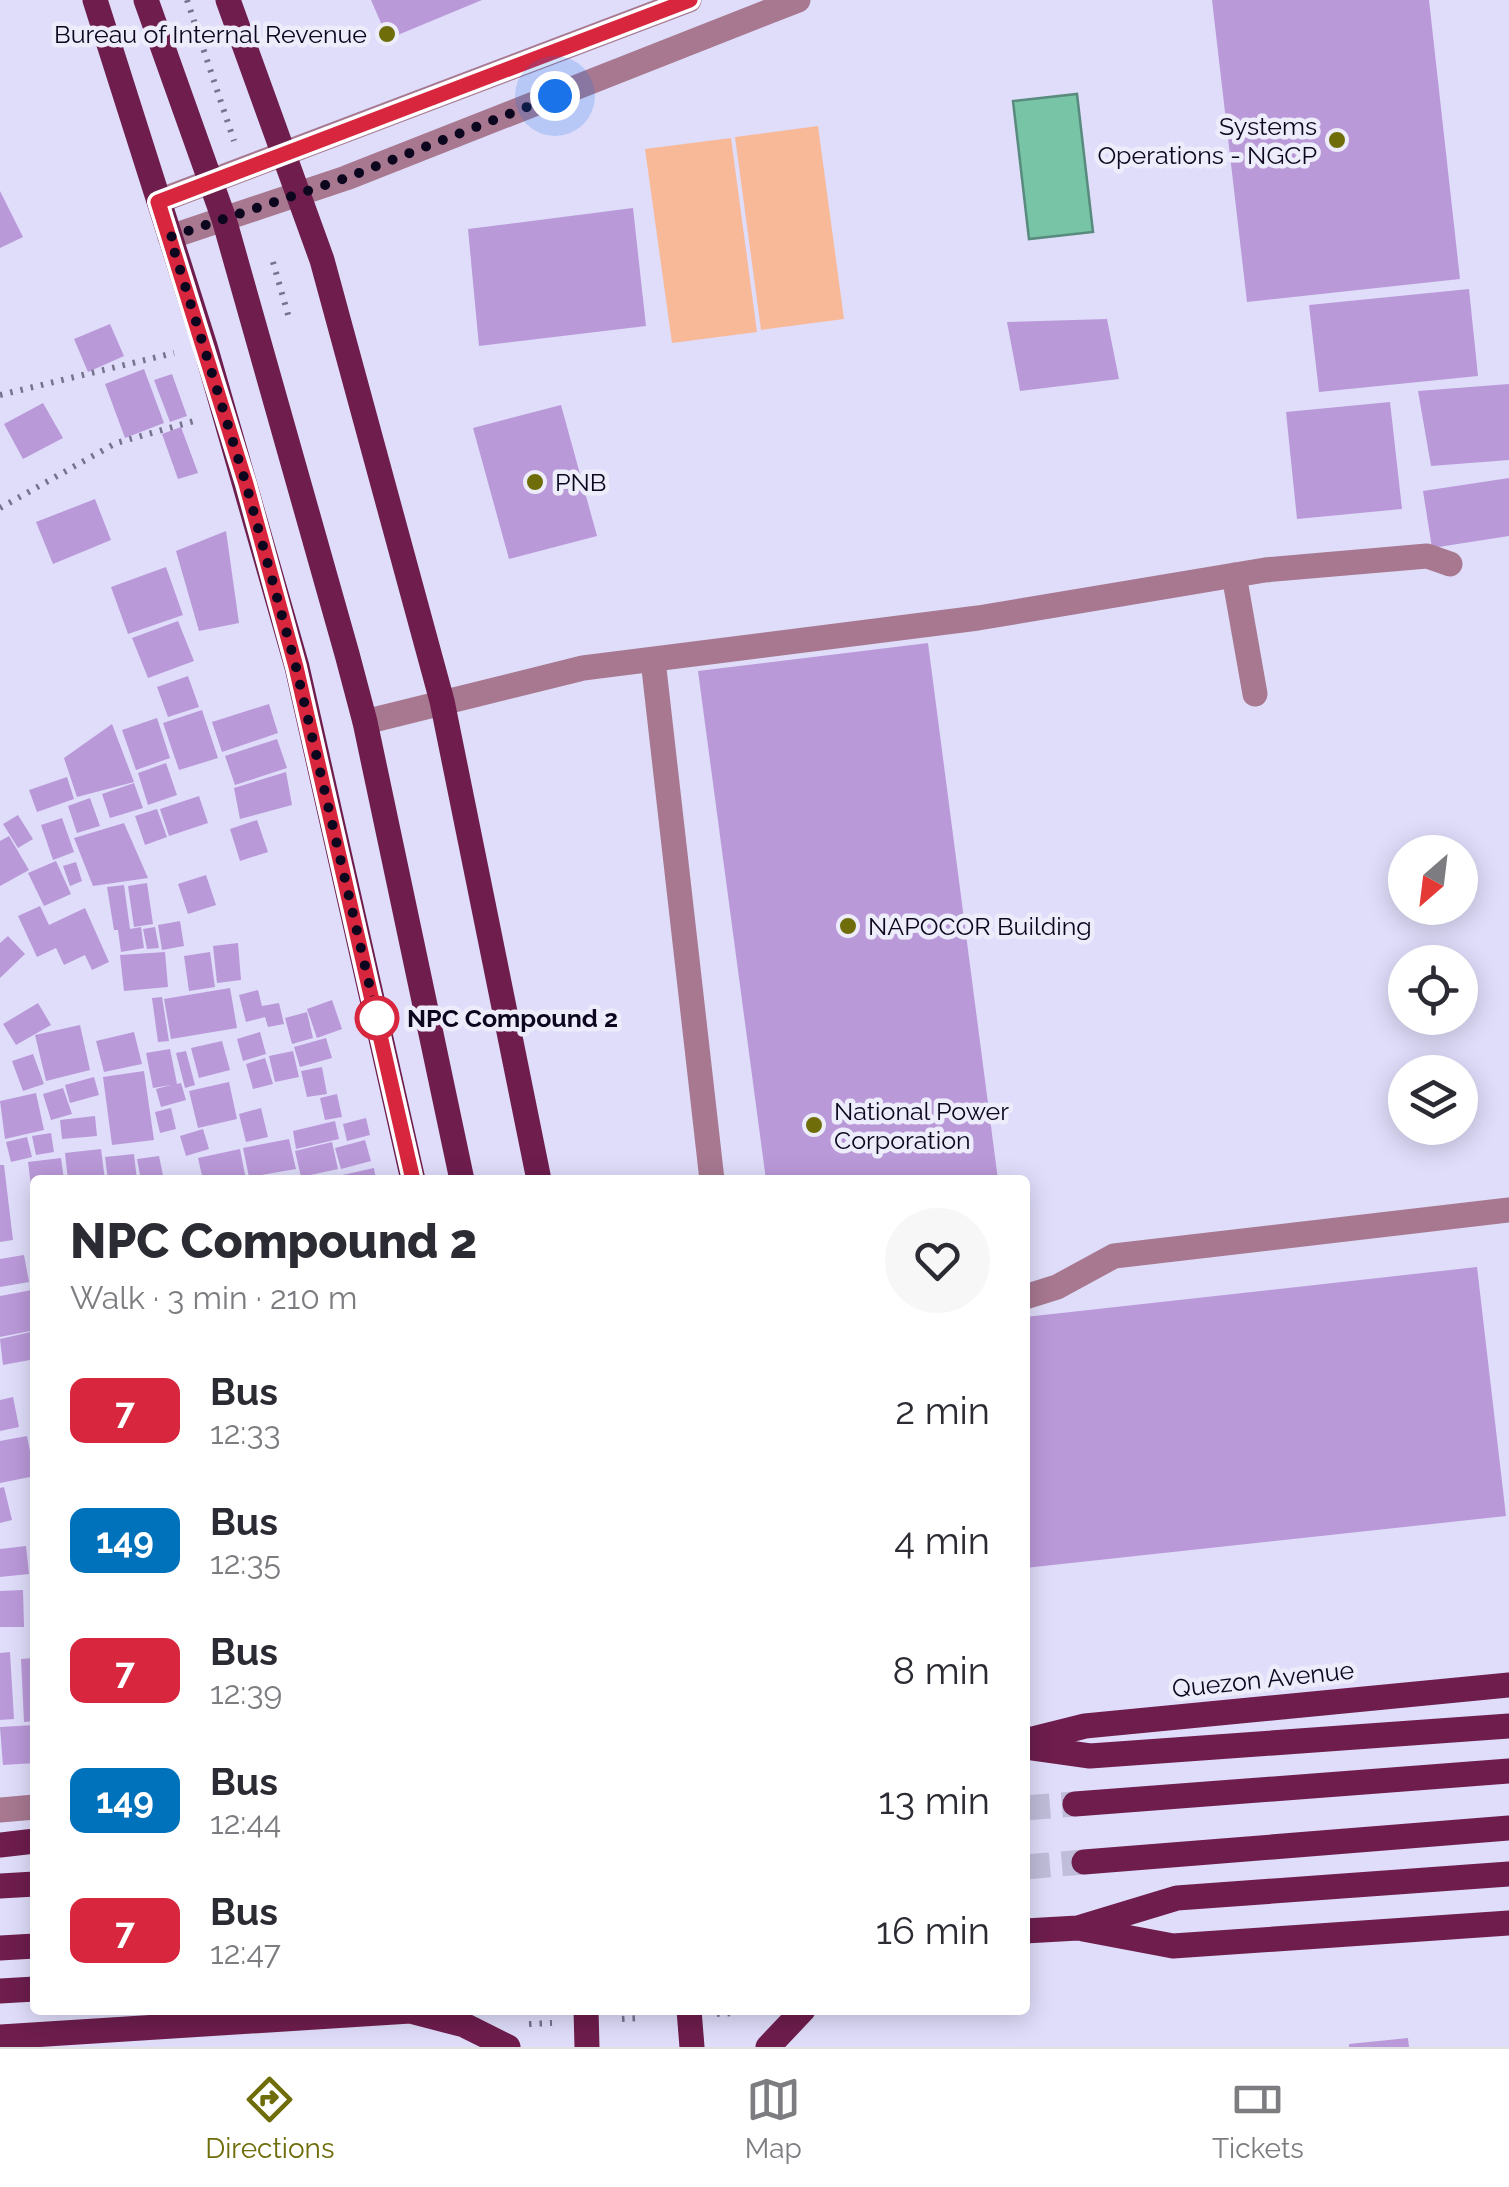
<!DOCTYPE html>
<meta charset="utf-8">
<style>
:root{--surface:#fff;--page:#f7f7f7;--text:#2b2b33;--muted:#7c7c81;--line:#e1e1e2;--accent:#6f6c0a}
body{margin:0;font-family:Raleway,sans-serif;background:var(--page);color:var(--text);height:100vh;display:flex;flex-direction:column;font-size:38px;white-space:nowrap}
*{box-sizing:border-box;margin:0}
p{font-size:32px;color:var(--muted)}
.icon{flex:none;width:55px;height:55px;fill:none;stroke:currentColor;stroke-width:2;stroke-linecap:round;stroke-linejoin:round}
.map{position:relative;flex:1;overflow:hidden}
.details{position:absolute;left:30px;top:1175px;width:1000px;height:840px;display:flex;flex-direction:column;background:var(--surface);border-radius:10px;box-shadow:0 5px 25px #0003}
.details>*{flex:none}
.badge{padding:0 20px;border-radius:15px;font-size:35px;line-height:65px}
.needle{width:65px;rotate:208deg}
.tools{position:absolute;left:1388px;top:835px;display:grid;gap:20px}
.tools a{display:grid;place-items:center;width:90px;height:90px;border-radius:50%;background:var(--surface);box-shadow:0 5px 25px #0003;font-size:50px}
.you{position:absolute;width:50px;height:50px;margin:-25px;border:8px solid #fff;border-radius:50%;background:#1a73e8;box-shadow:0 0 0 15px #1a73e833}
.map>.badge{position:absolute;translate:-50% -50%;box-shadow:0 0 0 5px #fff}
.round{display:grid;place-items:center;flex:none;width:105px;height:105px;border-radius:52px;background:var(--page)}
.head{display:flex;align-items:center;justify-content:space-between;height:170px;padding:0 40px}
h1{font-size:48px;font-weight:800;line-height:75px}
ul{padding:0;list-style:none}
li{display:flex;align-items:center;gap:30px;height:130px;padding:0 40px}
li div{flex:1}
li b{display:block;font-size:38px}
li em{font-style:normal}
li .badge{min-width:110px;font-weight:700;text-align:center}
.menu{display:flex;justify-content:space-around;align-items:center;height:140px;border-top:2px solid var(--line);background:var(--surface);font-size:28px;color:var(--muted)}
.menu a{display:grid;justify-items:center;gap:5px}
.menu .active{color:var(--accent)}
.map>svg:first-child{display:block}
.green{fill:#f8b999}
.water{fill:#78c4a7;stroke:#588b7e;stroke-width:2.5}
.building{fill:#ba99d9}
.lines{fill:none;stroke-linecap:round;stroke-linejoin:round}
.major-tunnel{stroke:#bfbdd9;stroke-width:25;stroke-dasharray:25 12;stroke-linecap:butt}
.path{stroke:#77738e;stroke-width:6;stroke-dasharray:2.5 8;stroke-linecap:butt}
.minor{stroke:#a77890;stroke-width:25}
.major{stroke:#6e1d4d;stroke-width:25}
.line-casing{stroke:#fff;stroke-width:22}
.line{stroke:#d7263d;stroke-width:15}
.walk{stroke:#0c071f;stroke-width:10;stroke-dasharray:0 18}
.poi-dot{fill:#6f6c0a;stroke:#edecfb;stroke-width:4}
.stop-dot{fill:#fff;stroke:#d7263d;stroke-width:5}
.labels{text-anchor:middle;dominant-baseline:central;stroke-width:9;stroke-linejoin:round;paint-order:stroke}
.poi-label{font-size:25px;fill:#0c071f;stroke:#edecfb;text-anchor:start}
.stop-label{font-size:25px;font-weight:bold;fill:#0c071f;stroke:#edecfb;text-anchor:start}
.street-label{font-size:25px;fill:#0c071f;stroke:#edecfb}
</style>
<div class="map">
<svg width="1509" height="2047" viewBox="0 0 1509 2047">
<rect width="100%" height="100%" fill="#dfddfa"/>
<path class="green" d="M818 126 844 319 761 330 735 137Z
M731 138 757 332 672 343 645 149Z"/>
<path class="water" d="M1077 94 1093 232 1029 239 1013 101Z"/>
<path class="building" d="M371 0H482L388 39Z
M1212 0H1429L1460 279 1247 302Z
M0 191 23 237 0 248Z
M633 208 646 326 479 346 468 229Z
M1469 289 1478 376 1319 392 1309 305Z
M1107 319 1119 379 1020 391 1007 322Z
M110 324 124 356 88 372 74 339Z
M144 369 164 423 125 438 105 384Z
M172 374 187 416 170 422 154 380Z
M1509 384V460L1431 466 1418 391Z
M1390 402 1402 509 1297 519 1286 412Z
M43 403 63 438 23 459 4 424Z
M561 405 597 536 509 559 473 428Z
M181 427 198 473 178 479 162 434Z
M1509 478V536L1432 548 1423 491Z
M95 499 111 540 53 564 36 522Z
M226 531 239 623 199 631 176 551Z
M166 567 183 615 128 634 111 587Z
M178 621 194 661 148 678 132 638Z
M928 643 998 1180H766L698 671Z
M188 676 199 707 168 717 157 687Z
M269 704 278 733 222 752 212 722Z
M202 710 218 758 179 770 163 723Z
M157 718 170 758 136 770 122 730Z
M112 724 134 782 77 797 64 758Z
M277 739 287 768 235 785 225 756Z
M166 763 177 795 148 805 138 773Z
M286 772 292 805 240 819 234 788Z
M67 777 74 799 37 812 29 790Z
M134 783 143 808 110 818 102 794Z
M199 796 208 823 169 836 160 809Z
M90 798 100 826 77 833 68 806Z
M157 809 167 837 145 845 135 816Z
M18 815 33 839 18 848 3 824Z
M62 818 74 852 53 860 41 825Z
M257 820 268 852 240 861 230 829Z
M124 823 148 878 93 886 74 838Z
M9 836 29 870 0 886V841Z
M56 861 71 894 44 906 28 873Z
M76 862 82 881 70 886 63 866Z
M206 875 216 905 188 914 178 884Z
M147 883 153 924 134 927 128 886Z
M124 885 130 929 141 927 144 948 121 952 118 930H114L107 887Z
M40 906 49 925 85 908 109 962 92 970 85 955 64 965 56 948 37 957 18 916Z
M180 921 184 946 162 950 158 925Z
M155 927 159 948 147 949 143 929Z
M8 936 25 954 0 978V943Z
M238 943 241 980 217 983 213 946Z
M165 952 168 987 124 991 120 955Z
M210 952 215 987 189 991 184 956Z
M230 988 237 1028 171 1039 164 999Z
M258 990 262 1006 279 1003 284 1024 268 1027 265 1017 246 1022 239 995Z
M162 997 169 1041 158 1042 152 998Z
M332 1000 342 1029 317 1038 307 1009Z
M38 1003 51 1025 16 1045 3 1024Z
M307 1012 313 1038 292 1044 285 1018Z
M80 1025 90 1070 46 1081 35 1035Z
M134 1032 142 1064 104 1072 96 1041Z
M260 1032 266 1054 243 1061 237 1039Z
M326 1038 332 1058 300 1067 294 1047Z
M222 1041 230 1070 199 1078 191 1048Z
M170 1049 177 1084 181 1083 186 1100 161 1107 156 1089 171 1085 153 1088 146 1053Z
M186 1051 195 1085 185 1088 176 1053Z
M293 1051 299 1077 275 1082 269 1056Z
M33 1054 44 1084 23 1091 12 1061Z
M265 1058 273 1084 253 1089 246 1064Z
M322 1067 327 1094 307 1097 301 1071Z
M144 1071 154 1140 112 1145 103 1077Z
M94 1077 99 1095 70 1103 65 1085Z
M229 1082 237 1119 198 1128 189 1091Z
M63 1088 72 1114 51 1120 43 1094Z
M36 1093 44 1130 5 1139 0 1101Z
M337 1094 342 1117 325 1120 320 1098Z
M171 1108 176 1129 160 1133 155 1112Z
M261 1108 268 1137 246 1142 239 1114Z
M95 1116 97 1136 62 1139 60 1120Z
M366 1118 370 1135 347 1141 343 1124Z
M335 1121 339 1139 296 1149 293 1131Z
M203 1129 209 1149 186 1156 180 1136Z
M51 1133 54 1152 36 1155 32 1136Z
M27 1137 32 1157 11 1162 6 1142Z
M289 1139 296 1169 249 1177 243 1148Z
M365 1140 371 1161 341 1169 335 1148Z
M332 1142 338 1169 301 1177 295 1151Z
M101 1149 105 1180H68L65 1153Z
M240 1149 246 1180H203L198 1158Z
M134 1154 137 1180H108L105 1157Z
M159 1156 164 1180H141L137 1159Z
M61 1158 64 1180H35L33 1201 28 1162Z
M0 1165H4L13 1240 0 1242Z
M374 1168 376 1180H339L338 1176Z
M24 1255 29 1282 0 1287V1259Z
M1477 1267 1506 1516 1025 1568V1317Z
M32 1290 35 1330 0 1337V1296Z
M35 1331V1359L3 1365 0 1339Z
M13 1397 19 1427 0 1431V1400Z
M27 1436 35 1476 0 1483V1441Z
M4 1487 12 1520 0 1523V1488Z
M26 1546 29 1574 0 1577V1549Z
M23 1590 24 1627H0V1591Z
M10 1652 14 1719 0 1720V1653Z
M35 1658V1721L24 1722 21 1659Z
M35 1725V1763L3 1765 0 1727Z
M1408 2038 1409 2047H1349V2044Z"/>
<g class="lines">
<path class="major-tunnel" d="M1025 1808 1075 1804
M1025 1867 1084 1862"/>
<path class="path" d="M187 0 234 141
M273 262 289 318
M0 395 174 353
M0 508 116 443 194 421
M717 2014 736 2013 740 2010
M622 2019 640 2018
M529 2024 552 2023"/>
<path class="minor" d="M159 201 689 0
M170 237 346 178 798 0
M1234 575 1255 694
M653 660 712 1180
M365 722 583 668 978 618 1265 570 1427 556 1450 564
M1025 1297 1057 1287 1114 1256 1509 1210
M0 1810 35 1807"/>
<path class="major" d="M95 0 205 346 297 667 413 1180
M146 0 224 219 347 654 365 722 462 1180
M228 0 322 260 442 701 539 1180
M1025 1741 1085 1726 1509 1685
M1026 1747 1090 1756 1509 1726
M1075 1804 1509 1771
M0 1845 35 1841
M1084 1862 1509 1828
M0 1886 35 1884
M1083 1929 1173 1946 1509 1923
M1025 1931 1078 1928 1177 1898 1509 1874
M0 1948 35 1946
M0 1991 35 1989
M586 2010 587 2047
M689 2010 692 2047
M0 2037 410 2011 464 2025 508 2047
M768 2047 803 2010"/>
</g>
<g class="lines">
<defs>
<path id="line" d="M413 1180 296 667 246 484 158 202 690 0"/>
</defs>
<use href="#line" class="line-casing"/>
<use href="#line" class="line"/>
<path class="walk" d="M377 1018 296 667 246 484 170 237 346 178 555 96"/>
</g>
<g class="poi-dot">
<circle cx="387" cy="34" r="10"/>
<circle cx="1337" cy="140" r="10"/>
<circle cx="535" cy="482" r="10"/>
<circle cx="848" cy="926" r="10"/>
<circle cx="814" cy="1125" r="10"/>
</g>
<circle class="stop-dot" cx="377" cy="1018" r="20"/>
<g class="labels">
<g class="poi-label">
<text x="367" y="34" text-anchor="end">Bureau of Internal Revenue</text>
<text x="1317" y="126" text-anchor="end">Systems<tspan x="1317" dy="29">Operations - NGCP</tspan></text>
<text x="555" y="482">PNB</text>
<text x="868" y="926">NAPOCOR Building</text>
<text x="834" y="1111">National Power<tspan x="834" dy="29">Corporation</tspan></text>
</g>
<g class="stop-label">
<text x="407" y="1018">NPC Compound 2</text>
</g>
<g class="street-label">
<text transform="translate(1263 1679) rotate(-6)">Quezon Avenue</text>
</g>
</g>
</svg>
<div class="tools">
<a><svg class="needle" viewBox="-14 -14 28 28"><path d="M0-13l5 13h-10z" fill="#e53935"/><path d="M0 13l5-13h-10z" fill="#7c7c81"/></svg></a>
<a><svg class="icon" aria-label="locate" viewBox="0 0 24 24"><circle cx="12" cy="12" r="6"/><path d="M12 2v4M12 18v4M2 12h4M18 12h4"/></svg></a>
<a><svg class="icon" aria-label="layers" viewBox="0 0 24 24"><path d="M12 4l9 5-9 5-9-5zM3 14l9 5 9-5"/></svg></a>
</div>
<div class="you" style="left:555px;top:96px"></div>
<section class="details">
<div class="head"><div><h1>NPC Compound 2</h1><p>Walk · 3 min · 210 m</p></div><a class="round"><svg class="icon" aria-label="heart" viewBox="0 0 24 24"><path d="M12 20l-8-8c-3-5 5-10 8-4 3-6 11-1 8 4z"/></svg></a></div>
<ul>
<li><span class="badge" style="background:#d7263d;color:#fff">7</span><div><b>Bus</b><p>12:33</p></div><em>2 min</em></li>
<li><span class="badge" style="background:#0072bc;color:#fff">149</span><div><b>Bus</b><p>12:35</p></div><em>4 min</em></li>
<li><span class="badge" style="background:#d7263d;color:#fff">7</span><div><b>Bus</b><p>12:39</p></div><em>8 min</em></li>
<li><span class="badge" style="background:#0072bc;color:#fff">149</span><div><b>Bus</b><p>12:44</p></div><em>13 min</em></li>
<li><span class="badge" style="background:#d7263d;color:#fff">7</span><div><b>Bus</b><p>12:47</p></div><em>16 min</em></li>
</ul>
</section>
</div>
<nav class="menu">
<a class="active"><svg class="icon" aria-label="directions" viewBox="0 0 24 24"><path d="M12 3l9 9-9 9-9-9zM9 14v-3h6M13 9l2 2-2 2"/></svg>Directions</a>
<a><svg class="icon" aria-label="map" viewBox="0 0 24 24"><path d="M3 6l6-2 6 2 6-2v14l-6 2-6-2-6 2zM9 4v14M15 6v14"/></svg>Map</a>
<a><svg class="icon" aria-label="tickets" viewBox="0 0 24 24"><path d="M3 7h18v10H3zM15 7v10"/></svg>Tickets</a>
</nav>
